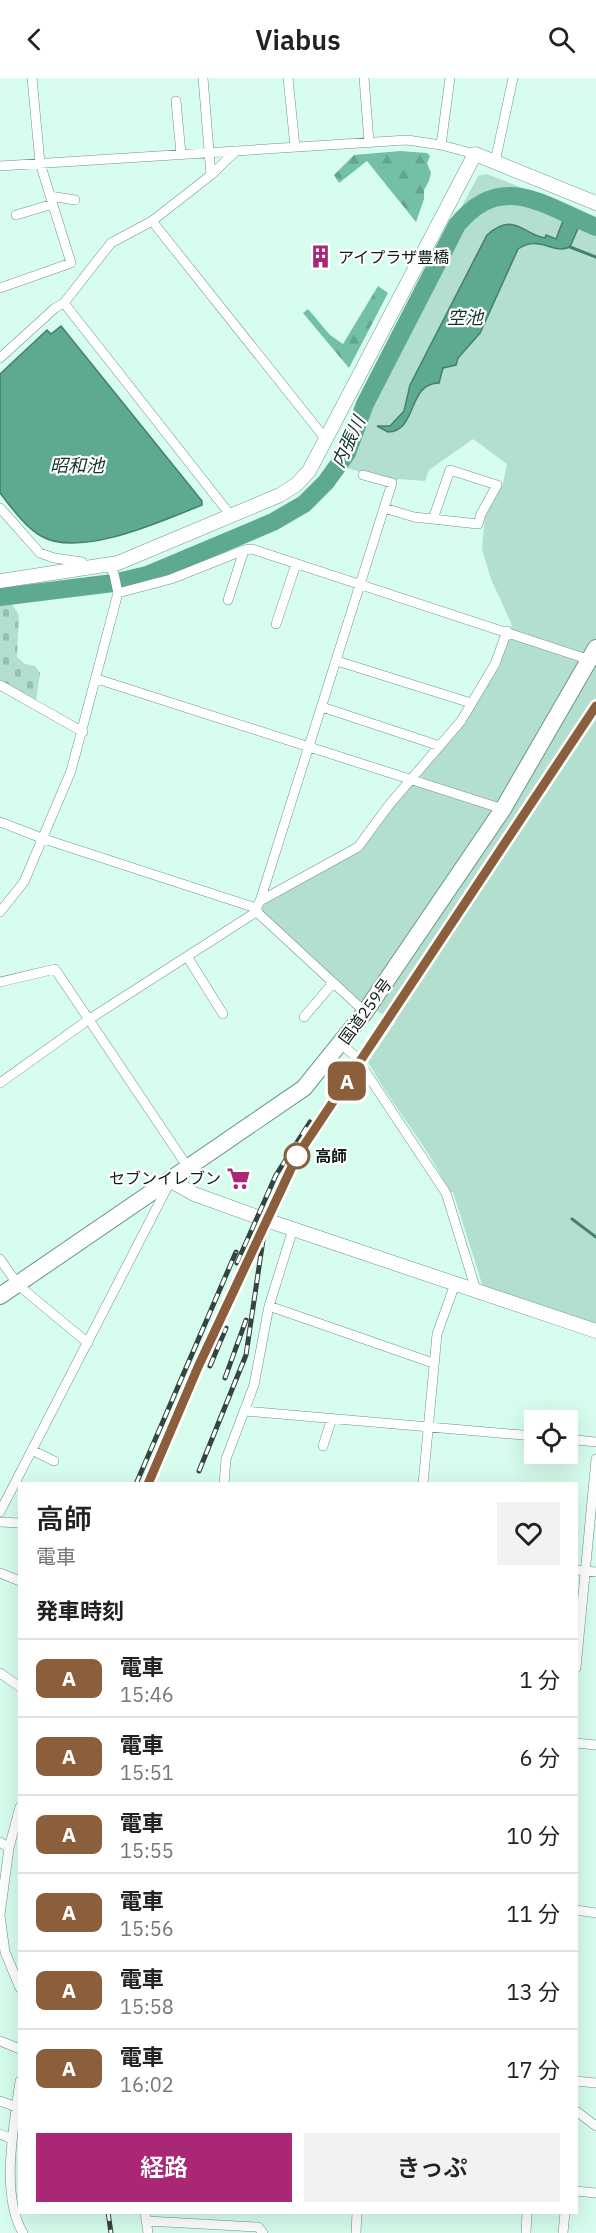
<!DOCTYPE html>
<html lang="ja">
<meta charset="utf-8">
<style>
:root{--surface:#fff;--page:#f2f2f2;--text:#222;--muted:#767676;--line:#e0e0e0;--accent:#a92774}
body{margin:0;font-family:"IBM Plex Sans","Noto Sans JP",sans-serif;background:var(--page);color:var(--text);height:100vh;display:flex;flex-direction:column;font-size:22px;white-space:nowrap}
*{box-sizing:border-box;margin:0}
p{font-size:20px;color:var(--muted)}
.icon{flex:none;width:33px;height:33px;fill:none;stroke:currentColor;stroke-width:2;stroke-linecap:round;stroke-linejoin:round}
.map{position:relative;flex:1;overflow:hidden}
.panel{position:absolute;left:18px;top:1404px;width:560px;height:732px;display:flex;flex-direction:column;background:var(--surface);border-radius:0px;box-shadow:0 6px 24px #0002}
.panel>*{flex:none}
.badge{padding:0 12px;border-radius:9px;font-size:21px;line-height:39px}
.controls{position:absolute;left:524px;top:1332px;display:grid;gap:12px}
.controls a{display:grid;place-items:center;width:54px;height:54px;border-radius:0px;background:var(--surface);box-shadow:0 6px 24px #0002;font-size:30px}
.map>.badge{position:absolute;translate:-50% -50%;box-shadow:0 0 0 3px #fff}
h2{padding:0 18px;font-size:22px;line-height:54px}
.round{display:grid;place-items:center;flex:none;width:63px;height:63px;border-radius:0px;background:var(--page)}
.head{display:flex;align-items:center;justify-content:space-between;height:102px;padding:0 18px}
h1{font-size:28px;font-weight:600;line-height:45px}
.button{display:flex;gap:12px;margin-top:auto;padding:12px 18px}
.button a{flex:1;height:69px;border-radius:0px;background:var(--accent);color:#fff;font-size:24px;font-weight:600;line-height:69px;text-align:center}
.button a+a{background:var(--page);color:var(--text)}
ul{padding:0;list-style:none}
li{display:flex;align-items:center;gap:18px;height:78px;padding:0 18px;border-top:2px solid var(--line)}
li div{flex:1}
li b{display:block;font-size:22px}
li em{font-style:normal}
li .badge{min-width:66px;font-weight:700;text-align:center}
header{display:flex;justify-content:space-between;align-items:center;height:78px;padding:0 18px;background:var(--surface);font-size:27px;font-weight:600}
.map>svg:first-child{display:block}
.forest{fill:url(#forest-firs)}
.cemetery{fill:url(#cemetery-stones)}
.park{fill:#b2dfce}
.water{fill:#5eaa90;stroke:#467f6c;stroke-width:1.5}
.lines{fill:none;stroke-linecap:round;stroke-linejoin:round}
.stream{stroke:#467f6c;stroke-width:3}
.river{stroke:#5eaa90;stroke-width:18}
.street-casing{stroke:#719587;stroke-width:10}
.secondary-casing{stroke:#719587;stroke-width:15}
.highway-casing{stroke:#719587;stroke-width:18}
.street{stroke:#fff;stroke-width:9}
.secondary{stroke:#fff;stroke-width:14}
.highway{stroke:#fff;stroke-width:16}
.rail-casing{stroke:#33453e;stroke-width:5}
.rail{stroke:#fff;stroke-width:3;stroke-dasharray:9;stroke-linecap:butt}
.line-casing{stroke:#fff;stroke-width:14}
.line{stroke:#8b5e3c;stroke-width:9}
.stop-dot{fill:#fff;stroke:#8b5e3c;stroke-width:3}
.labels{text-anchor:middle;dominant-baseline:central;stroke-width:4.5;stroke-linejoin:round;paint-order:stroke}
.poi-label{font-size:16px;fill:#0e1c17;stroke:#fff;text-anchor:start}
.street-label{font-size:16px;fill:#0e1c17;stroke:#fff}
.stop-label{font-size:16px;font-weight:bold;fill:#0e1c17;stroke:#fff;text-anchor:start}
.water-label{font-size:18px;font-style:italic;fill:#103429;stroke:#fff}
</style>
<header><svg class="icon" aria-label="back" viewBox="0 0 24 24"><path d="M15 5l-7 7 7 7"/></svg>Viabus<svg class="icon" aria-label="search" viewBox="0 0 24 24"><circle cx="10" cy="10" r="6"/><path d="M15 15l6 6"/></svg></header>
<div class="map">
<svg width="596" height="2155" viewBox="0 0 596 2155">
<defs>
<pattern id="forest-firs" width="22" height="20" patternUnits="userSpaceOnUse" patternTransform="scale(1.5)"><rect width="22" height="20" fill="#74c0a5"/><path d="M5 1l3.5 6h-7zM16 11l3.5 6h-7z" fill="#63a48d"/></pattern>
<pattern id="cemetery-stones" width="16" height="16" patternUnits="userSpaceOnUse" patternTransform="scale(1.5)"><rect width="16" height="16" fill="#b2dfce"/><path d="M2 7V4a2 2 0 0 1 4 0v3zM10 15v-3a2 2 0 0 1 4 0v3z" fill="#98bfb0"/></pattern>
</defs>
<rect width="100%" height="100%" fill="#d6fded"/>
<path class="forest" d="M400 73 427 75 430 78 427 85 431 95 429 103 424 112V121L416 144 367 83 339 105 334 97 354 77Z
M378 208 388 215 349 290 303 235 308 231 330 257 343 266Z"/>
<path class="cemetery" d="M12 526 19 537 17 579 25 586 35 588 40 595 36 623 0 602V528Z"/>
<path class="park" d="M487 96 596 139V1247L486 1210 482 1206 453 1114 450 1115C428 1068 393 1029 368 984L396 943 357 923 261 832 263 827 360 771 414 701 449 664 495 596 512 547 491 501 482 471 485 437 503 405 507 386 473 361 429 392 425 403 398 401 395 404 347 390 371 324 361 318 478 98Z"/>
<path class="water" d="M564 140 579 148 570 169C552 177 540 156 518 171L480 255 458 280 456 287 443 290 439 305C407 305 418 353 388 354L377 348H390L404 333 410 307 487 157C514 133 522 156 545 160L546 157 556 161Z
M61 248 202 423V427C164 442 80 481 41 458 24 448 12 430 0 415V296L47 252 51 256Z"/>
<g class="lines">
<path class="stream" d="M570 169 596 179
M572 1141 596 1159"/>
<path class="river" d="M0 519 113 505 147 497 273 444 304 426 326 404 347 375 365 326 457 147C501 92 545 128 596 149"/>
<defs>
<path id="street" d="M203 0 211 97
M288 0 295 69
M364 0 369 64
M176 23 181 76
M441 67 450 0
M495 84 513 0
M0 88 407 62 441 67 475 76
M50 118 75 122
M16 137 53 126
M152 143 324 359
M0 210 71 185 40 85 32 0
M0 280 55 230 64 225
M0 430 40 475 54 480 82 484 86 492
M384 430 414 439 478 446 481 436 497 407 450 392 433 441
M232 439 64 225 111 165 152 143 211 97 236 73
M118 515 171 501 244 472 252 471 590 582
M228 522 244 472
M276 546 296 486
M337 583 471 625
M97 601 503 731
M0 607 83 654
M322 629 440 668
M0 744 44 761 256 830 259 836 365 934
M260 823 358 769 389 727 461 643 495 586 507 553
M0 834 24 804 71 693 118 515 114 496 109 488
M188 880 223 936
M0 904 55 891 189 1091
M304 939 333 905
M341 966 355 978 446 1115 476 1212
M0 1005 88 942 253 836 260 823 392 405 363 397
M0 1181 18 1207 88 1265
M269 1228 433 1285
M245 1333 534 1358
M567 1361 596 1364
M323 1368 332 1340
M32 1372 54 1383
M224 1406 226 1381 254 1307 269 1228 293 1151
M423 1406 437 1256 455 1206
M0 1434 169 1106
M0 1444 20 1445
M576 1492 596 1494
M0 1495 20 1503
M576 1590 596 1381
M0 1595 20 1609
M576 1665 596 1667
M0 1764 9 1770 20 1729
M576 1832 596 1835
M0 1837 5 1874 20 1910
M0 1837 9 1770
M0 1963 20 1971
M20 2003C14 2047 0 2117 23 2155
M576 2003 596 2005
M0 2023 16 2029
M576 2033 596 2048
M0 2056 12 2061
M576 2113 596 2115
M145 2134 148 2155
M147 2143 258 2149 263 2155
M356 2155 357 2134
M526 2155 527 2134
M563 2155 565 2134"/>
<path id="secondary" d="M0 503 118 485 280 417 297 406 309 393 475 76 596 125
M171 1103 194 1116 266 1142 596 1253"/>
<path id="highway" d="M0 1218 304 1010 365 934 503 731 596 570"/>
</defs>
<use href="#street" class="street-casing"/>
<use href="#secondary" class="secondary-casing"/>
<use href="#highway" class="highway-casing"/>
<use href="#street" class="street"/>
<use href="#secondary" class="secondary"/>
<use href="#highway" class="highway"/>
<defs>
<path id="rail" d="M237 1185 276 1097 310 1044
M210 1288 226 1250
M225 1300 246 1242
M199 1393 246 1277 263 1162
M136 1406 236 1174
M148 1406 198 1289 298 1078 596 628
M108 2134 111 2155"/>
</defs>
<use href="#rail" class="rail-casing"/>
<use href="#rail" class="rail"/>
</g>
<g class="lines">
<defs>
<path id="line" d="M148 1406 198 1289 297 1078 596 628"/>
</defs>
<use href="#line" class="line-casing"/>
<use href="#line" class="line"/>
</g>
<defs>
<symbol id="building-bare" viewBox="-9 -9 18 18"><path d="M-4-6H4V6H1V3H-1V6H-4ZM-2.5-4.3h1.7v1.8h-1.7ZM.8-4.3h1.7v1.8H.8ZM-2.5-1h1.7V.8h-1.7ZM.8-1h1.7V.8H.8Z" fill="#a92774" stroke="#fff" stroke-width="2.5" paint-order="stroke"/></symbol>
<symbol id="supermarket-bare" viewBox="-9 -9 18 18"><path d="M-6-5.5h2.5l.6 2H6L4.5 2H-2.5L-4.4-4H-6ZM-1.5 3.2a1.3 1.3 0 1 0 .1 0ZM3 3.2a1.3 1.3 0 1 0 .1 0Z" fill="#a92774" stroke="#fff" stroke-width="2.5" paint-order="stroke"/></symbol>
</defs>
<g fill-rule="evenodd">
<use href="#building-bare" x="304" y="162" width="33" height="33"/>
<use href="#supermarket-bare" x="222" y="1084" width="33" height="33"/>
</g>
<circle class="stop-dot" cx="297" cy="1078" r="12"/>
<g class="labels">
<g class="poi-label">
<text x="338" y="179">アイプラザ豊橋</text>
<text x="221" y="1100" text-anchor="end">セブンイレブン</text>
</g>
<g class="street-label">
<text transform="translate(365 933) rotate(-54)">国道259号</text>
</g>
<g class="stop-label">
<text x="315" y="1078">高師</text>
</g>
<g class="water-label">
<text x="465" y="239">空池</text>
<text transform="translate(348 364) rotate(-65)">内張川</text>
<text x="77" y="387">昭和池</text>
</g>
</g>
</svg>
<div class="controls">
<a><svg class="icon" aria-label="locate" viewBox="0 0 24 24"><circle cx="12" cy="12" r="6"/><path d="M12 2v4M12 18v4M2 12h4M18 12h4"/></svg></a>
</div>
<b class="badge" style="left:347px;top:1003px;background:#8b5e3c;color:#fff">A</b>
<section class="panel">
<div class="head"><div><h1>高師</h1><p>電車</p></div><a class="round"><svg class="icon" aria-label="heart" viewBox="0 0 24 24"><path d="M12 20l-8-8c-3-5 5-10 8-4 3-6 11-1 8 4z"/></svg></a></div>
<h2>発車時刻</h2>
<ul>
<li><span class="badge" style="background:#8b5e3c;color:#fff">A</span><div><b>電車</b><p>15:46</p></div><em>1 分</em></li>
<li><span class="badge" style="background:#8b5e3c;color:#fff">A</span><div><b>電車</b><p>15:51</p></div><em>6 分</em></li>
<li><span class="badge" style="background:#8b5e3c;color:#fff">A</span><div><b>電車</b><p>15:55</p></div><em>10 分</em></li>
<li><span class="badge" style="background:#8b5e3c;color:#fff">A</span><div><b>電車</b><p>15:56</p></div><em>11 分</em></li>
<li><span class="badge" style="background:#8b5e3c;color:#fff">A</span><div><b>電車</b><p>15:58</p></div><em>13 分</em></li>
<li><span class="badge" style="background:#8b5e3c;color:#fff">A</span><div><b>電車</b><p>16:02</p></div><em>17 分</em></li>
</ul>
<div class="button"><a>経路</a><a>きっぷ</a></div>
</section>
</div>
